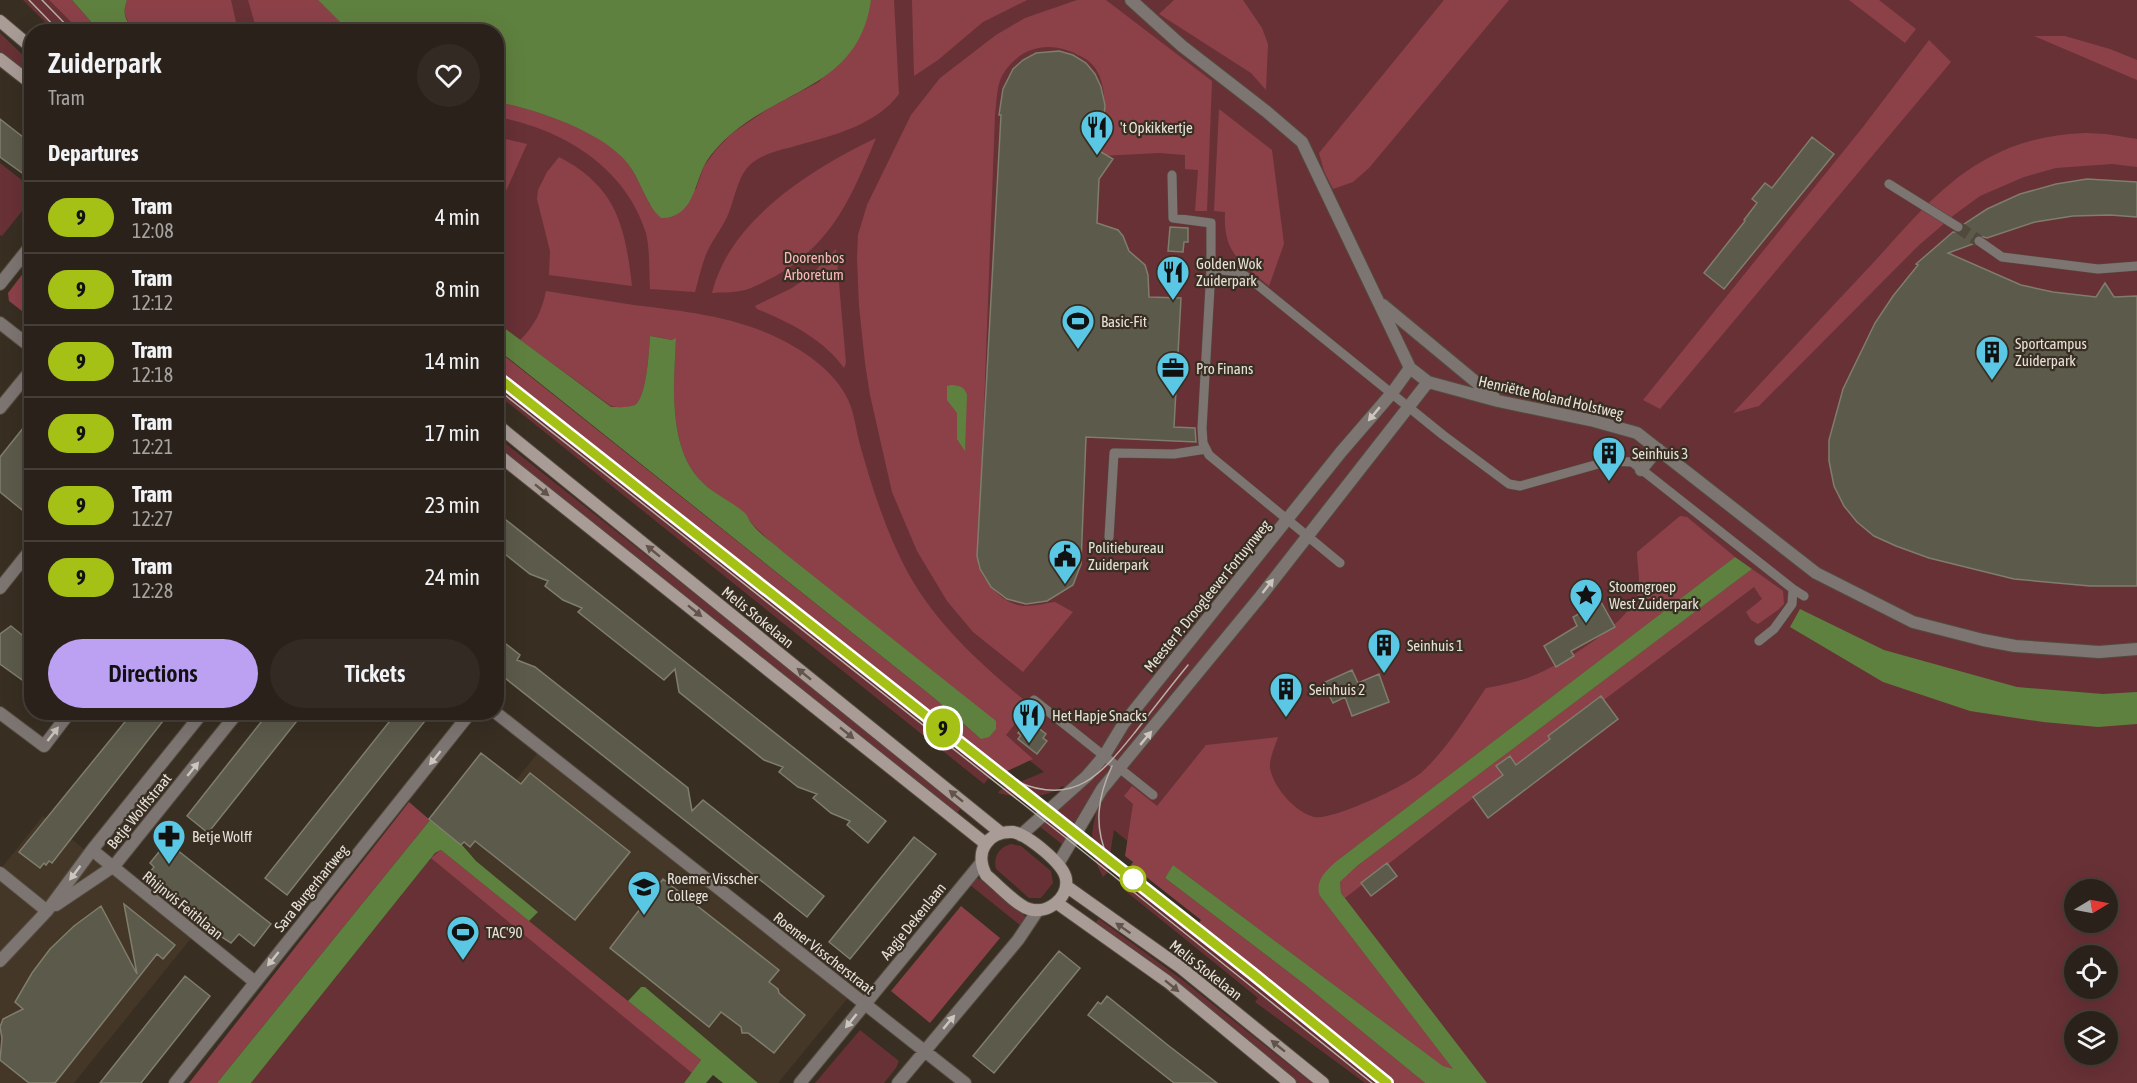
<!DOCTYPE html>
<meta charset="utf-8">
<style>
:root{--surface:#2a221a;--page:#322a23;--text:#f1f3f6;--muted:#a5a4a2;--line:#463f39;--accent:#bca0f2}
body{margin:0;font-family:"Asap Condensed",sans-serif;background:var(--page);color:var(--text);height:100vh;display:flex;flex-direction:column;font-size:22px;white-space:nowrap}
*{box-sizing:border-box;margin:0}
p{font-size:20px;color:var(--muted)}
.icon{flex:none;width:33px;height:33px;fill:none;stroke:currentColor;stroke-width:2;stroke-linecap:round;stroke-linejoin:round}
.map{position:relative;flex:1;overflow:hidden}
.details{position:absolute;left:24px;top:24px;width:480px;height:696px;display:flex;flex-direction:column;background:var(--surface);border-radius:24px;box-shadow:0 6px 24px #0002,0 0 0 2px var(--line)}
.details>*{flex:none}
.badge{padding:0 12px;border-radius:20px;font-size:21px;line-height:39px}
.needle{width:39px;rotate:80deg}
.tools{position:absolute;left:2064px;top:879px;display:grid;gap:12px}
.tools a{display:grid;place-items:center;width:54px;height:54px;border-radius:50%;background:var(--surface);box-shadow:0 6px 24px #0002,0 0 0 2px var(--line);font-size:30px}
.map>.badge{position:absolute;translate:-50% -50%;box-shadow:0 0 0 3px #fff}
h2{padding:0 24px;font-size:22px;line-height:54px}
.round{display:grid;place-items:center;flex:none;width:63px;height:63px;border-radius:32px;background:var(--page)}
.head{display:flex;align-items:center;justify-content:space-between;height:102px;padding:0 24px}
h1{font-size:28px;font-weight:600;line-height:45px}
.button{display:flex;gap:12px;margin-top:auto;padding:12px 24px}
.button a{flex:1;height:69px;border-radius:36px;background:var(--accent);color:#111;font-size:24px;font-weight:600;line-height:69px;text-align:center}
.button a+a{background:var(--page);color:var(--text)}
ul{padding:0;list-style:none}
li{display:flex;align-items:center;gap:18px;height:72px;padding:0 24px;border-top:2px solid var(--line)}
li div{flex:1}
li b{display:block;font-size:22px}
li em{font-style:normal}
li .badge{min-width:66px;font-weight:700;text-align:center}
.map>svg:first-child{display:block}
.built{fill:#453727}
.green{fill:#683136;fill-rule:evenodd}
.forest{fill:#8c4149}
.water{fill:#5f813f}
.building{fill:#5c5a4b;stroke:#7f7d6c;stroke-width:1.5}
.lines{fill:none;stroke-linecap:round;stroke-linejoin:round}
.street-tunnel{stroke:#52493d;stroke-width:12;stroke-dasharray:12 6;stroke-linecap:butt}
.lane-casing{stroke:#544b3f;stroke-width:10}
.street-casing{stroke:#544b3f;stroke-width:14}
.secondary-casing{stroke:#544b3f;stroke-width:14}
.lane{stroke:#7d7572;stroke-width:9}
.street{stroke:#7d7572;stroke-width:12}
.secondary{stroke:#a99c97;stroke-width:12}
.tram{stroke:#b7b0a7;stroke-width:1.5}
.oneway{fill:#ccc6bf}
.oneway2{fill:#60544b}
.line-casing{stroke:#fff;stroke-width:14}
.line{stroke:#a6c116;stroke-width:9}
.stop-dot{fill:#fff;stroke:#a6c116;stroke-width:3}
.labels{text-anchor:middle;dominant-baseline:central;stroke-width:4.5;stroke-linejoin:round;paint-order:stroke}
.poi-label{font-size:15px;fill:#e7e1d9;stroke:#382e22;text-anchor:start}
.park-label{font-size:15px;fill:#fbb7ba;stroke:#382e22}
.street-label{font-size:15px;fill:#e7e1d9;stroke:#382e22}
</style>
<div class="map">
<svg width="2137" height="1083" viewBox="0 0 2137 1083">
<rect width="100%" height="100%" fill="#382e22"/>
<path class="built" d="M541 749 852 993 778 1083H758L645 987H641L628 1001 529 921 538 912 476 861 463 846Z
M43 816 192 937 74 1083H0V870Z"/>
<path class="green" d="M23 0H49L80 31H54Z
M92 0H2137V1083H1425L1114 830 1107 873 1103 877C1091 856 1089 837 1096 814L1085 804 1063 845 1039 826 1074 795 1063 786C1042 800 1021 799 998 793L1000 790 1044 772 497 337 496 32 118 31ZM2074 890H2108V922H2074ZM2074 956H2108V988H2074ZM2074 1022H2108V1054H2074Z
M0 33 31 63V79L0 55Z
M0 163 32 188 31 200 2 236 0 235Z
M496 370 1005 772 988 779 984 784 497 394Z
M496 436 883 743 960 809 957 813 497 448Z
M1011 844 1021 846 1051 871 1053 883 1041 898H1029L996 869C993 857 999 847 1011 844Z
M441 850 701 1060 684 1083H251L435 853Z
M1127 870 1197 925 1199 923 1395 1083H1365L1255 1002 1258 998 1123 889Z
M975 878 980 879 1023 914 1026 918 1021 926 970 885Z
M1099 919 1180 978 1312 1083H1297L1095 923Z
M860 1030 899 1061 896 1068 884 1083H815Z"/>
<path class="forest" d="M49 0H72L99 31H80Z
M127 0H231L238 31H135C126 20 122 14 127 0Z
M248 0H318L349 31H257Z
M871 0H894L899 94C876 125 834 135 799 145 782 150 766 152 752 163 737 175 735 200 727 217 721 230 710 243 705 257 701 268 698 281 695 292L650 289C649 271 650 250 646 233 626 167 561 128 497 117V102C534 109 605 132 628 164 637 176 643 192 650 205L696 189 704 166 716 150 731 134 771 107 819 82 861 31Z
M912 0H1027L983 22 938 60 914 76Z
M1077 0H1106L1212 81 1207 211H1195L1198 170 1185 169V155L1159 153 1101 156C1102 131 1110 97 1098 73 1094 64 1087 59 1078 55 1052 41 1023 45 1005 71 996 83 997 100 995 115L978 566C986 584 1005 607 1027 606 1036 606 1046 603 1055 602L1073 612 1023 672 973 632 947 601 917 551 892 492 870 395 865 363 859 306 857 258 858 235 867 205 911 115 940 78 996 35 1025 18Z
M1174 0H1243L1262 28 1268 44 1266 90 1251 73 1159 14Z
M1444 0H1509L1369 168 1353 182 1333 189 1324 171 1319 153Z
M1849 0H1879L1916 29 1905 43Z
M2034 36H2065L2110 49 2137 60V80Z
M1929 40 1951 62 1660 409 1643 400 1863 127Z
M1219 109 1272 150 1284 244 1269 286C1240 262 1223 253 1225 212L1214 211Z
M2086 133 2106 134 2137 139V167L2112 164 2056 168 2024 177 1980 196 1954 215 1918 246 1759 406 1733 413C1779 363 1826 313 1873 263 1908 225 1943 181 1990 157 2020 141 2053 134 2086 133Z
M497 137 527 144 497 211 496 137Z
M876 138C851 198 833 243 774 277 763 282 752 289 740 291 731 293 721 292 712 293 730 219 812 169 876 138Z
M559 157C617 187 625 226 632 286L549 275 550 251 537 199 538 190 547 172Z
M836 249 846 363 844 368C823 339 789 322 757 309L755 306 792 288 812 274Z
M31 263V318L9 301 8 293Z
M546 291C573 295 600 300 627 304 680 311 732 315 780 339 804 351 832 370 845 394 854 409 855 425 859 441 871 485 886 532 908 573 938 627 983 666 1030 705L1006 735 1033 759 1005 772 497 370 496 349 934 698 981 739 753 525C742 507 720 498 704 484 667 450 674 383 676 338L673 340 650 336C649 350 647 397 635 405 628 409 619 407 611 406L520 340C535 326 542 310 546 291Z
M1680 516 1687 517 1735 557 1338 860 1320 896 1454 1070 1443 1066 1173 865 1165 878 1304 984 1425 1083H1395L1199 923 1201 920 1131 865 1133 862 1125 856 1133 804 1124 796 1132 786 1157 806 1206 745 1278 737C1275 746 1269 759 1270 768 1273 787 1295 812 1314 817 1332 821 1408 785 1422 772 1448 748 1466 717 1486 688 1502 685 1519 682 1535 675 1562 664 1629 623 1638 594 1641 582 1637 565 1637 552Z
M1752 569 1783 591 1784 604 1778 610 1758 624 1751 620 1746 612 1762 599 1754 587 1456 811 1345 898 1341 893 1340 882 1357 866Z
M409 802 430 820 217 1083H189Z
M441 850 701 1060 692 1073 431 858Z
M961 906 1000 938 930 1023 891 991Z"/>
<path class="water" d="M72 0H127C122 14 125 21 135 31H99Z
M318 0H871C859 85 785 88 731 134 721 143 710 154 704 166 694 187 692 218 661 218L655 212C644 197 639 178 628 164 604 132 535 109 497 102L496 32 349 31Z
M496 322 611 407C619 407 628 408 635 405 647 397 649 350 650 336L672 340 676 338C674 383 667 449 703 483 716 495 732 502 745 513 748 516 749 521 752 524 760 535 774 543 783 552L996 721V729L989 737 981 739 934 698 497 349Z
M951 385C960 386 964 386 967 395L965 451 957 439V413L947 400V386Z
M1735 557 1752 569 1357 866 1340 882 1341 893 1487 1083H1425L1304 984 1165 878 1173 865 1443 1066 1453 1069 1320 896C1314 880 1327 870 1338 860Z
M1800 609 1884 650 2017 687 2103 694 2137 692V724L2098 727 2043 722 1970 711 1883 682 1790 627Z
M430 820 463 846 476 861 538 912 529 921 441 850 435 853 251 1083H217Z
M641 987H645L758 1083H723L713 1075 706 1083H684L701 1060 628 1001Z"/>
<path class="building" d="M1059 51 1073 55 1086 63 1095 74 1101 87 1105 105 1101 152 1113 159 1099 179 1097 223 1118 230 1123 236 1129 251 1145 265 1148 275 1149 297 1181 298 1174 427 1195 428 1196 442 1086 437 1081 564 1073 585 1047 601 1026 604 1007 599 991 587 980 569 977 556 1001 115H999L1003 89 1013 69 1023 60 1036 53Z
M0 119 32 144V180L0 157Z
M1812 137 1834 154 1724 289 1704 273 1745 221 1744 220 1757 203 1752 199 1765 183 1772 188Z
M2087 179 2137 182V217L2110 215 2073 216 2035 222 1987 238 1977 235 1973 238V244L1948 253 2021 285 2053 292 2096 297 2105 283 2114 297 2137 296V586H2090L2014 579 1929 558 1896 546 1874 536 1857 522 1844 506 1834 486 1829 461V440L1843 389 1875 323 1893 296 1918 265 1916 264 1953 232 1962 233 1965 228 1964 224 1987 209 2020 194 2056 184Z
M1170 227 1188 228V242H1184L1183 252 1168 251Z
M32 417V518L0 492V457Z
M496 512 886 821 868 843 847 825 850 821 831 813 813 798 817 794 798 787 779 772 783 767 764 760 679 692 675 669 664 680 578 612 582 608 563 600 545 586 548 581 530 574 496 547Z
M1601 602 1615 627 1571 651 1574 656 1556 667 1544 646 1577 626 1573 617Z
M11 626 32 643V687L0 664V634Z
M496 636 520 655 517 660 535 667 688 788 692 811 703 800 824 896 807 917 496 671Z
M1352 670 1358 683 1379 674 1389 702 1352 716 1345 697 1333 703 1323 683Z
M1601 696 1618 719 1488 818 1473 797 1503 775 1496 766 1510 756 1516 765 1550 739 1548 736Z
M133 712H170L52 863 49 861 46 865 44 863 40 868 19 852Z
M269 712H304L208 833 187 816Z
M397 712H432L287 895 265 878Z
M1028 720 1046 734 1043 738 1047 741 1037 754 1018 739 1021 735 1018 733Z
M481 753 521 784 530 773 630 852 575 920 475 841 470 847 464 842 461 845 429 819Z
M914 837 936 854 850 959 829 942Z
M167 842 271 924 254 946 239 934 231 943 223 938 146 877 154 867 150 863Z
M1387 863 1397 876 1371 896 1361 883Z
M663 879 779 970 769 982 778 989 779 993 805 1015 774 1053 748 1033H742L741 1027 721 1012 709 1027 610 948Z
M124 904 175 945 163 959 157 954 55 1083H29L0 1060 2 1038 0 1027 3 1019 23 1009 15 1002 32 973 50 949 74 926 101 906 137 974Z
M1059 951 1080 968 994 1073 973 1056Z
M185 976 210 996 141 1083H100Z
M1107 996 1169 1046 1217 1083H1174L1088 1015 1098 1002 1101 1004Z"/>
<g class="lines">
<path class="street-tunnel" d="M1958 227 1979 241"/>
<defs>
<path id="lane" d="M1172 175 1173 218 1211 223V269L1202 428 1203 443 1209 455 1340 563
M1889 184 1958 227
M1979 241 2002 257 2098 269 2137 266
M1211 269 1239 272 1254 282 1443 435 1509 484 1520 486 1609 461 1632 462 1793 589 1804 596
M1109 537 1114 453 1174 454 1206 449
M1759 641 1774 629 1792 604 1793 589
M1034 700 1153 795"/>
<path id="street" d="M1131 0 1182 46 1267 112 1302 142 1410 368 1428 382 1498 401 1594 421 1637 433 1816 573 1913 622 1983 640 2015 646 2099 652 2137 649
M0 284 32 244
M1383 305 1494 397
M0 323 32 348
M0 408 32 369
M1641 470 1658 449
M0 588 32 548
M495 712 965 1083
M0 713 44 746 70 712
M1021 835 1087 776 1104 756 1124 723 1341 452 1392 393 1410 368
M92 850 255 982
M1058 864 1102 789 1260 597 1428 382
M0 873 47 911
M56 905 114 866 238 712
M0 961 47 911 92 850 203 712
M175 1083 471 712
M800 1083 981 863
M898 1083 1018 940 1038 910"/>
<path id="secondary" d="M0 21 32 48
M0 59 32 84
M496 424 1001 833
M496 453 986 844
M1013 832C1028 835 1064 864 1066 879 1069 898 1047 915 1029 909 1016 905 997 884 986 875 974 852 987 831 1013 832Z
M1066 886 1180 967 1323 1083
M1057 903 1168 982 1290 1083"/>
</defs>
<use href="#lane" class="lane-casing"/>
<use href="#street" class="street-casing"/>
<use href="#secondary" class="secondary-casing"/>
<use href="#lane" class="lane"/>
<use href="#street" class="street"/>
<use href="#secondary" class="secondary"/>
<path class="tram" d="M29 0 60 32
M42 0 73 32
M496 376 1253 974 1387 1083
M496 388 1070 841 1372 1083
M1018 782C1076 807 1102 773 1136 731 1153 709 1170 687 1188 665
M1108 858C1093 826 1098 796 1112 766"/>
</g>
<defs><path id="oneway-solid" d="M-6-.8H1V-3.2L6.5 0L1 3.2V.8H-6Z" transform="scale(1.5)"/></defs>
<g class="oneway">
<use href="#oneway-solid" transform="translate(1374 414) rotate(130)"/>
<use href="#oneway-solid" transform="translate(1268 586) rotate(-52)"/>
<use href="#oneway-solid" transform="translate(53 734) rotate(-52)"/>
<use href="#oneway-solid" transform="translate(1146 738) rotate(-50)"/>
<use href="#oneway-solid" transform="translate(435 758) rotate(129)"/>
<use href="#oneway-solid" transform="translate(193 769) rotate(-51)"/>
<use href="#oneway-solid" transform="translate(75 873) rotate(127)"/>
<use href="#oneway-solid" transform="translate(273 959) rotate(129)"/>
<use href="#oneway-solid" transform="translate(851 1021) rotate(129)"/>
<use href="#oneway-solid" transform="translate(949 1022) rotate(-50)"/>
</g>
<g class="oneway2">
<use href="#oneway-solid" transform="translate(542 490) rotate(39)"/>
<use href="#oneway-solid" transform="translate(653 551) rotate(-141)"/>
<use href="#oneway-solid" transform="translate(695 611) rotate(39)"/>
<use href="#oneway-solid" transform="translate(804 674) rotate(-141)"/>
<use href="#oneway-solid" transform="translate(847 733) rotate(39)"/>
<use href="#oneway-solid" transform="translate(956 796) rotate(-141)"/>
<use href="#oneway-solid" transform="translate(1123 928) rotate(-145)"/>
<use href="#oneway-solid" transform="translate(1172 986) rotate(39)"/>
<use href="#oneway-solid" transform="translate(1278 1046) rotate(-141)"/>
</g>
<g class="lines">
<defs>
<path id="line" d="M496 376 1253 974 1387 1083"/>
</defs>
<use href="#line" class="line-casing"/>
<use href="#line" class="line"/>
</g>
<defs>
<symbol id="restaurant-pin" viewBox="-11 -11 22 30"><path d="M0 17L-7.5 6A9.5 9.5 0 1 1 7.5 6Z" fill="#5ac8e5" stroke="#382e22"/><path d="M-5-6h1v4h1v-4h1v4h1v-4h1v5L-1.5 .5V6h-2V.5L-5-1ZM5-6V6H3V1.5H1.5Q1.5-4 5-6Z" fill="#111"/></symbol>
<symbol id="stadium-pin" viewBox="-11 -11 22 30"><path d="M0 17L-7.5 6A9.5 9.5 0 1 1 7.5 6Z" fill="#5ac8e5" stroke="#382e22"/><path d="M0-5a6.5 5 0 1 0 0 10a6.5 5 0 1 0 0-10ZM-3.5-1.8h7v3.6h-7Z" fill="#111"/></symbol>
<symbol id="building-pin" viewBox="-11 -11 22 30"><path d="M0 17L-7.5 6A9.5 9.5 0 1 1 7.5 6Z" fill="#5ac8e5" stroke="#382e22"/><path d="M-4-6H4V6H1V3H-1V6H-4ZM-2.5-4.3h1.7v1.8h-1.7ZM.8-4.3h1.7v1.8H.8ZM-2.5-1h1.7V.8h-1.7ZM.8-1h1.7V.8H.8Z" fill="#111"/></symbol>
<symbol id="office-pin" viewBox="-11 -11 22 30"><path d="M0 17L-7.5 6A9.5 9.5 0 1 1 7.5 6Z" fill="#5ac8e5" stroke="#382e22"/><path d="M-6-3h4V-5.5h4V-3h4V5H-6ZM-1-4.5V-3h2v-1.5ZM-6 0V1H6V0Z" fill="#111"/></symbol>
<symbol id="civic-pin" viewBox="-11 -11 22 30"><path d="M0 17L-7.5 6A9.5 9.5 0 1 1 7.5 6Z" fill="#5ac8e5" stroke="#382e22"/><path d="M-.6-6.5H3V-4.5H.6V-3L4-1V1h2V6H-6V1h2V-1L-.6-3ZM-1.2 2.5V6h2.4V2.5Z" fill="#111"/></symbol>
<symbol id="sight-pin" viewBox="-11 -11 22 30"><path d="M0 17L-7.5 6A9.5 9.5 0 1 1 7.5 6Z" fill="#5ac8e5" stroke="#382e22"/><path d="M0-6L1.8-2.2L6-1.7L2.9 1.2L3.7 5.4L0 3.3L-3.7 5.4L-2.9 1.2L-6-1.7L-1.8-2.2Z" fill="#111"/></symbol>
<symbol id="pharmacy-pin" viewBox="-11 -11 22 30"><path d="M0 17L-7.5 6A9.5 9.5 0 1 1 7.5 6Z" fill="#5ac8e5" stroke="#382e22"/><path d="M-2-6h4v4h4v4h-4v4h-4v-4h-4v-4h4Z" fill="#111"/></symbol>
<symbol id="school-pin" viewBox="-11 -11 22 30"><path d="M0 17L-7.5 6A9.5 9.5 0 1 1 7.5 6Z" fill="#5ac8e5" stroke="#382e22"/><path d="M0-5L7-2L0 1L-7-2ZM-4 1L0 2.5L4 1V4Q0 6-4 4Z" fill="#111"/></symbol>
</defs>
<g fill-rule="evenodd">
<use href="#restaurant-pin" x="1078" y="108" width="38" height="52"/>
<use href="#restaurant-pin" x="1154" y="253" width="38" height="52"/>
<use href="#stadium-pin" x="1059" y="302" width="38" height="52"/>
<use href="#building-pin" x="1973" y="333" width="38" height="52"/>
<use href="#office-pin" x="1154" y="349" width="38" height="52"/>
<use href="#building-pin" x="1590" y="434" width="38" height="52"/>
<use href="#civic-pin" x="1046" y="537" width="38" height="52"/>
<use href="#sight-pin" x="1567" y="576" width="38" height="52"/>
<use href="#building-pin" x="1365" y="626" width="38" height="52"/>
<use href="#building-pin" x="1267" y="670" width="38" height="52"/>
<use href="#restaurant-pin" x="1010" y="696" width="38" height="52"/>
<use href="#pharmacy-pin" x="150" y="817" width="38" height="52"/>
<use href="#school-pin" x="625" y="868" width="38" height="52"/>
<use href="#stadium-pin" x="444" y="913" width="38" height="52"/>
</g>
<circle class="stop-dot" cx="1133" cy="879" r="12"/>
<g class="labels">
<g class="poi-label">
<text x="1120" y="127">'t Opkikkertje</text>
<text x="1196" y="263">Golden Wok<tspan x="1196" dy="17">Zuiderpark</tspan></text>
<text x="1101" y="321">Basic-Fit</text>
<text x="2015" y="343">Sportcampus<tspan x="2015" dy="17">Zuiderpark</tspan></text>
<text x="1196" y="368">Pro Finans</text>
<text x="1632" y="453">Seinhuis 3</text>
<text x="1088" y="547">Politiebureau<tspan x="1088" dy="17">Zuiderpark</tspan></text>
<text x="1609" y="586">Stoomgroep<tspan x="1609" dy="17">West Zuiderpark</tspan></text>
<text x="1407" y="645">Seinhuis 1</text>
<text x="1309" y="689">Seinhuis 2</text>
<text x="1052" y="715">Het Hapje Snacks</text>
<text x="192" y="836">Betje Wolff</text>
<text x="667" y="878">Roemer Visscher<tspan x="667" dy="17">College</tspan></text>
<text x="486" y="932">TAC'90</text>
</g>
<g class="park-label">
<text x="814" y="257">Doorenbos<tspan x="814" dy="17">Arboretum</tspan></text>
</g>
<g class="street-label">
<text transform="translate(1551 397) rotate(13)">Henriëtte Roland Holstweg</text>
<text transform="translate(1207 596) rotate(-51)">Meester P. Droogleever Fortuynweg</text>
<text transform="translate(758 617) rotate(39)">Melis Stokelaan</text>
<text transform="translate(139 811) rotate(-51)">Betje Wolffstraat</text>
<text transform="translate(311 888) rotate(-51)">Sara Burgerhartweg</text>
<text transform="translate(183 905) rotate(39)">Rhijnvis Feithlaan</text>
<text transform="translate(913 921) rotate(-51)">Aagje Dekenlaan</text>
<text transform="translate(824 953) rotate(38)">Roemer Visscherstraat</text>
<text transform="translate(1206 970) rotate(38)">Melis Stokelaan</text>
</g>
</g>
</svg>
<div class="tools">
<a><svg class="needle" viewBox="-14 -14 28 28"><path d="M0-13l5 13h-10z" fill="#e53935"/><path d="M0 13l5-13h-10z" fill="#a5a4a2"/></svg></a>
<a><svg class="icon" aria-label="locate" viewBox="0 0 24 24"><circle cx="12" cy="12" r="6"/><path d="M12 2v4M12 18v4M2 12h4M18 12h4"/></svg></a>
<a><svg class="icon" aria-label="layers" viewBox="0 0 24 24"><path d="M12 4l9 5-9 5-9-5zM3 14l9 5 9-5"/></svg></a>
</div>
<b class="badge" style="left:943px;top:728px;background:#a6c116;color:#111">9</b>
<section class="details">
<div class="head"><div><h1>Zuiderpark</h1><p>Tram</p></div><a class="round"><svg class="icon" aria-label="heart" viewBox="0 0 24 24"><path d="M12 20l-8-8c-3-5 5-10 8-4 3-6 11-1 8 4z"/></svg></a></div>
<h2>Departures</h2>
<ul>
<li><span class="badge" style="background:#a6c116;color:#111">9</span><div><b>Tram</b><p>12:08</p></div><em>4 min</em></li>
<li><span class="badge" style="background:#a6c116;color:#111">9</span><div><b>Tram</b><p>12:12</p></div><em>8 min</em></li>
<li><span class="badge" style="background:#a6c116;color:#111">9</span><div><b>Tram</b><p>12:18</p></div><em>14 min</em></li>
<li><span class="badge" style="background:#a6c116;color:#111">9</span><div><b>Tram</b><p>12:21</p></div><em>17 min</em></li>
<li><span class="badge" style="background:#a6c116;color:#111">9</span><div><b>Tram</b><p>12:27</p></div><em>23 min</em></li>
<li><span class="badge" style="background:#a6c116;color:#111">9</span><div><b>Tram</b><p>12:28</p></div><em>24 min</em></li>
</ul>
<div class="button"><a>Directions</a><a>Tickets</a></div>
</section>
</div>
